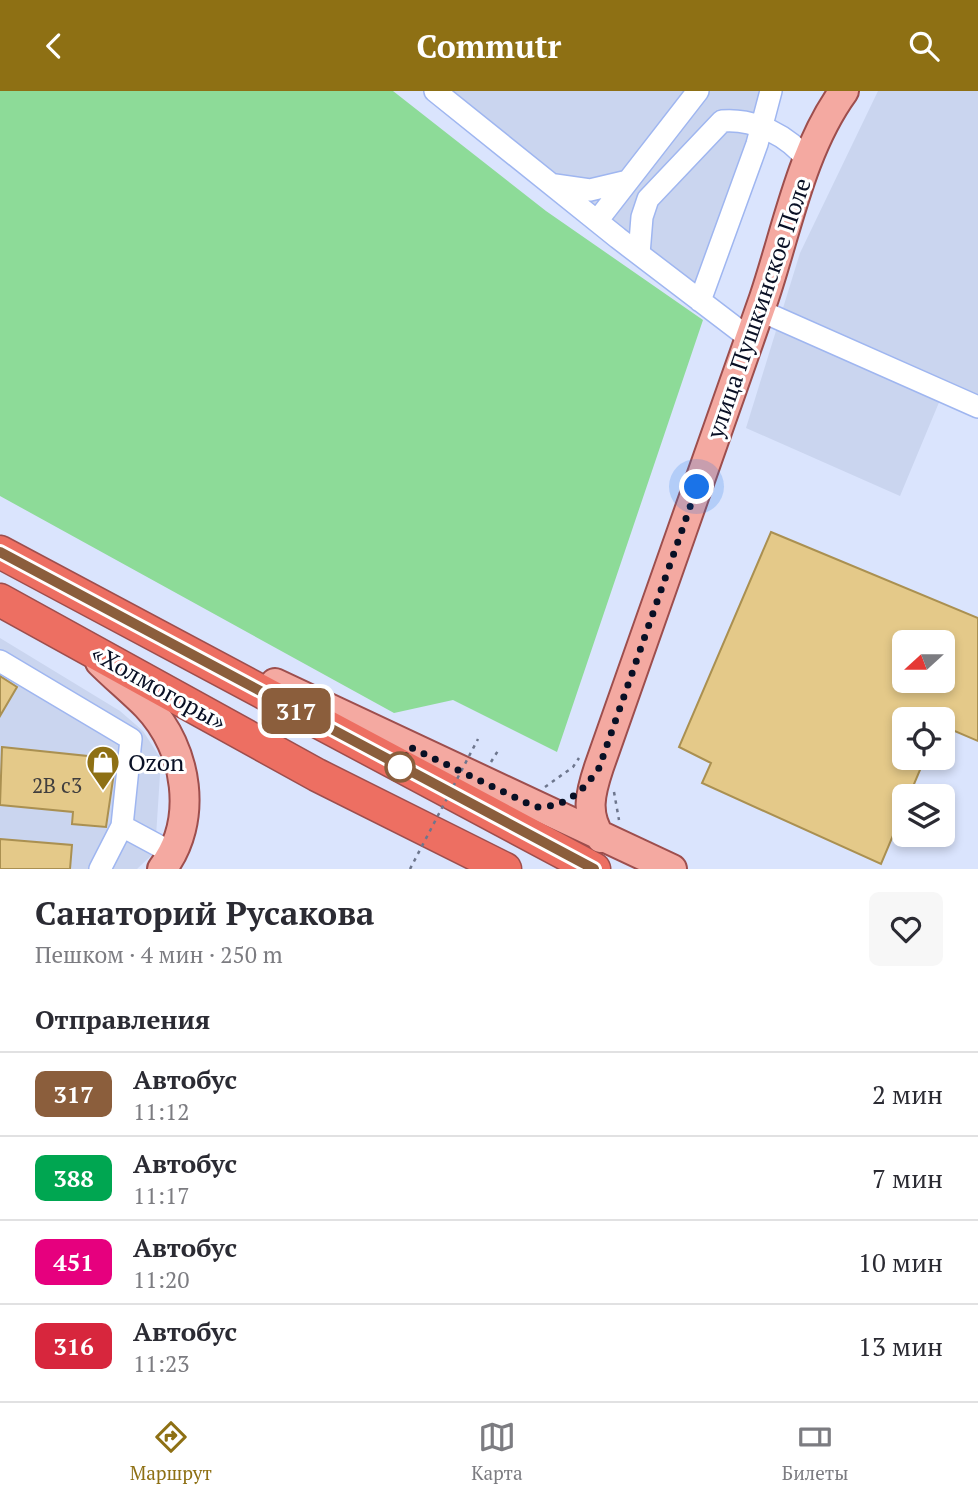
<!DOCTYPE html>
<html lang="ru">
<meta charset="utf-8">
<style>
:root{--surface:#fff;--page:#f7f7f7;--text:#2b2b33;--muted:#7c7c81;--line:#e1e1e2;--accent:#8e7014}
body{margin:0;font-family:"PT Serif",serif;background:var(--page);color:var(--text);height:100vh;display:flex;flex-direction:column;font-size:26px;white-space:nowrap}
*{box-sizing:border-box;margin:0}
p{font-size:23px;color:var(--muted)}
.icon{flex:none;width:38px;height:38px;fill:none;stroke:currentColor;stroke-width:2;stroke-linecap:round;stroke-linejoin:round}
.map{position:relative;height:778px;overflow:hidden}
.drawer{display:flex;flex-direction:column;background:var(--surface);flex:1}
.drawer>*{flex:none}
.badge{padding:0 14px;border-radius:10px;font-size:24px;line-height:46px}
.needle{width:46px;rotate:249deg}
.controls{position:absolute;left:892px;top:539px;display:grid;gap:14px}
.controls a{display:grid;place-items:center;width:63px;height:63px;border-radius:10px;background:var(--surface);box-shadow:0 4px 10px #0003;font-size:35px}
.you{position:absolute;width:35px;height:35px;margin:-18px;border:5px solid #fff;border-radius:50%;background:#1a73e8;box-shadow:0 0 0 10px #1a73e833}
.map>.badge{position:absolute;translate:-50% -50%;box-shadow:0 0 0 4px #fff}
h2{padding:0 35px;font-size:26px;line-height:63px}
.round{display:grid;place-items:center;flex:none;width:74px;height:74px;border-radius:10px;background:var(--page)}
.head{display:flex;align-items:center;justify-content:space-between;height:119px;padding:0 35px}
h1{font-size:33px;font-weight:600;line-height:52px}
ul{padding:0;list-style:none}
li{display:flex;align-items:center;gap:21px;height:84px;padding:0 35px;border-top:2px solid var(--line)}
li div{flex:1}
li b{display:block;font-size:26px}
li em{font-style:normal}
li .badge{min-width:77px;font-weight:700;text-align:center}
header{display:flex;justify-content:space-between;align-items:center;height:91px;padding:0 35px;background:var(--accent);color:#fff;font-size:32px;font-weight:600}
.tab-bar{display:flex;justify-content:space-around;align-items:center;height:98px;border-top:2px solid var(--line);background:var(--surface);font-size:19px;color:var(--muted)}
.tab-bar a{display:grid;justify-items:center;gap:4px}
.tab-bar .on{color:var(--accent)}
.map>svg:first-child{display:block}
.built{fill:#cad5ef}
.green{fill:#8ddb98}
.building{fill:#e4c989;stroke:#aa9051;stroke-width:2;fill-rule:evenodd}
.lines{fill:none;stroke-linecap:round;stroke-linejoin:round}
.minor-casing{stroke:#9fb6f0;stroke-width:24}
.major-casing{stroke:#9d4e4d;stroke-width:32}
.highway-casing{stroke:#9d4e4d;stroke-width:35}
.path{stroke:#6d768d;stroke-width:2.5;stroke-dasharray:3.5 5;stroke-linecap:butt}
.minor{stroke:#fff;stroke-width:21}
.major{stroke:#f4a9a1;stroke-width:28}
.highway{stroke:#ed6f62;stroke-width:32}
.path-bridge{stroke:#6d768d;stroke-width:2.5;stroke-dasharray:3.5 5;stroke-linecap:butt}
.line-casing{stroke:#fff;stroke-width:16}
.line{stroke:#8b5e3c;stroke-width:10}
.walk{stroke:#091025;stroke-width:7;stroke-dasharray:0 12.6}
.stop-dot{fill:#fff;stroke:#8b5e3c;stroke-width:3.5}
.labels{text-anchor:middle;dominant-baseline:central;stroke-width:6;stroke-linejoin:round;paint-order:stroke}
.number-label{font-size:21px;fill:#403e3e}
.street-label{font-size:24px;fill:#091025;stroke:#fff}
.poi-label{font-size:24px;fill:#091025;stroke:#fff;text-anchor:start}
</style>
<header><svg class="icon" aria-label="back" viewBox="0 0 24 24"><path d="M15 5l-7 7 7 7"/></svg>Commutr<svg class="icon" aria-label="search" viewBox="0 0 24 24"><circle cx="10" cy="10" r="6"/><path d="M15 15l6 6"/></svg></header>
<div class="map">
<svg width="978" height="778" viewBox="0 0 978 778">
<rect width="100%" height="100%" fill="#dae4fd"/>
<path class="built" d="M430 0H782L703 213Z
M878 0H978V325L940 309 900 405 746 337 800 162Z
M0 547 120 620 143 640 161 668 155 761 137 778H0Z"/>
<path class="green" d="M0 0H393L546 120 703 229 557 661 453 609 394 622 0 405Z"/>
<path class="building" d="M771 441 978 527V650L943 635V628H905V667H925L909 705H905V716L881 773 702 692 711 672 679 656ZM905 551H943V590H905Z
M0 585 17 596 0 625Z
M2 656 116 668 106 736 72 733 73 721 0 714Z
M0 748 72 754 70 778H0Z"/>
<g class="lines">
<defs>
<path id="minor" d="M435 0 618 147 749 247
M555 94 590 99 628 90
M597 130 698 0
M639 163 642 126 648 108 722 30C754 27 789 45 808 70
M700 210 757 53 771 0
M759 219 978 316
M0 570 131 648 122 735 174 763
M100 778 122 735"/>
<path id="major" d="M100 571C115 586 132 600 147 615 188 658 199 730 162 778
M275 592 672 778
M601 747C585 723 590 703 599 676 654 520 709 363 764 207 787 139 801 59 844 0"/>
<path id="highway" d="M0 461 594 778
M0 509 317 684 505 778"/>
</defs>
<use href="#minor" class="minor-casing"/>
<use href="#major" class="major-casing"/>
<use href="#highway" class="highway-casing"/>
<path class="path" d="M491 671 499 658
M545 696 573 676 579 667
M614 701 619 729"/>
<use href="#minor" class="minor"/>
<use href="#major" class="major"/>
<use href="#highway" class="highway"/>
<path class="path-bridge" d="M410 778 478 648"/>
</g>
<g class="lines">
<defs>
<path id="line" d="M0 461 594 778"/>
</defs>
<use href="#line" class="line-casing"/>
<use href="#line" class="line"/>
<path class="walk" d="M400 676 410 656 535 716C567 716 581 702 599 677L697 396"/>
</g>
<defs>
<symbol id="shop-pin" viewBox="-11 -11 22 30"><path d="M0 17L-7.5 6A9.5 9.5 0 1 1 7.5 6Z" fill="#8e7014" stroke="#fff"/><path d="M-5-2.5h2.3a2.7 3.5 0 0 1 5.4 0H5L5.5 6h-11ZM-1.5-2.5h3a1.5 2.3 0 0 0-3 0Z" fill="#fff"/></symbol>
</defs>
<g fill-rule="evenodd">
<use href="#shop-pin" x="84" y="652" width="38" height="52"/>
</g>
<circle class="stop-dot" cx="400" cy="676" r="14"/>
<g class="labels">
<g class="number-label">
<text x="57" y="694">2В с3</text>
</g>
<g class="street-label">
<text transform="translate(758 217) rotate(-71)">улица Пушкинское Поле</text>
<text transform="translate(159 596) rotate(29)">«Холмогоры»</text>
</g>
<g class="poi-label">
<text x="128" y="671">Ozon</text>
</g>
</g>
</svg>
<div class="controls">
<a><svg class="needle" viewBox="-14 -14 28 28"><path d="M0-13l5 13h-10z" fill="#e53935"/><path d="M0 13l5-13h-10z" fill="#7c7c81"/></svg></a>
<a><svg class="icon" aria-label="locate" viewBox="0 0 24 24"><circle cx="12" cy="12" r="6"/><path d="M12 2v4M12 18v4M2 12h4M18 12h4"/></svg></a>
<a><svg class="icon" aria-label="layers" viewBox="0 0 24 24"><path d="M12 4l9 5-9 5-9-5zM3 14l9 5 9-5"/></svg></a>
</div>
<div class="you" style="left:697px;top:396px"></div>
<b class="badge" style="left:296px;top:620px;background:#8b5e3c;color:#fff">317</b>
</div>
<section class="drawer">
<div class="head"><div><h1>Санаторий Русакова</h1><p>Пешком · 4 мин · 250 m</p></div><a class="round"><svg class="icon" aria-label="heart" viewBox="0 0 24 24"><path d="M12 20l-8-8c-3-5 5-10 8-4 3-6 11-1 8 4z"/></svg></a></div>
<h2>Отправления</h2>
<ul>
<li><span class="badge" style="background:#8b5e3c;color:#fff">317</span><div><b>Автобус</b><p>11:12</p></div><em>2 мин</em></li>
<li><span class="badge" style="background:#00a651;color:#fff">388</span><div><b>Автобус</b><p>11:17</p></div><em>7 мин</em></li>
<li><span class="badge" style="background:#e6007e;color:#fff">451</span><div><b>Автобус</b><p>11:20</p></div><em>10 мин</em></li>
<li><span class="badge" style="background:#d7263d;color:#fff">316</span><div><b>Автобус</b><p>11:23</p></div><em>13 мин</em></li>
</ul>
</section>
<nav class="tab-bar">
<a class="on"><svg class="icon" aria-label="directions" viewBox="0 0 24 24"><path d="M12 3l9 9-9 9-9-9zM9 14v-3h6M13 9l2 2-2 2"/></svg>Маршрут</a>
<a><svg class="icon" aria-label="map" viewBox="0 0 24 24"><path d="M3 6l6-2 6 2 6-2v14l-6 2-6-2-6 2zM9 4v14M15 6v14"/></svg>Карта</a>
<a><svg class="icon" aria-label="tickets" viewBox="0 0 24 24"><path d="M3 7h18v10H3zM15 7v10"/></svg>Билеты</a>
</nav>
